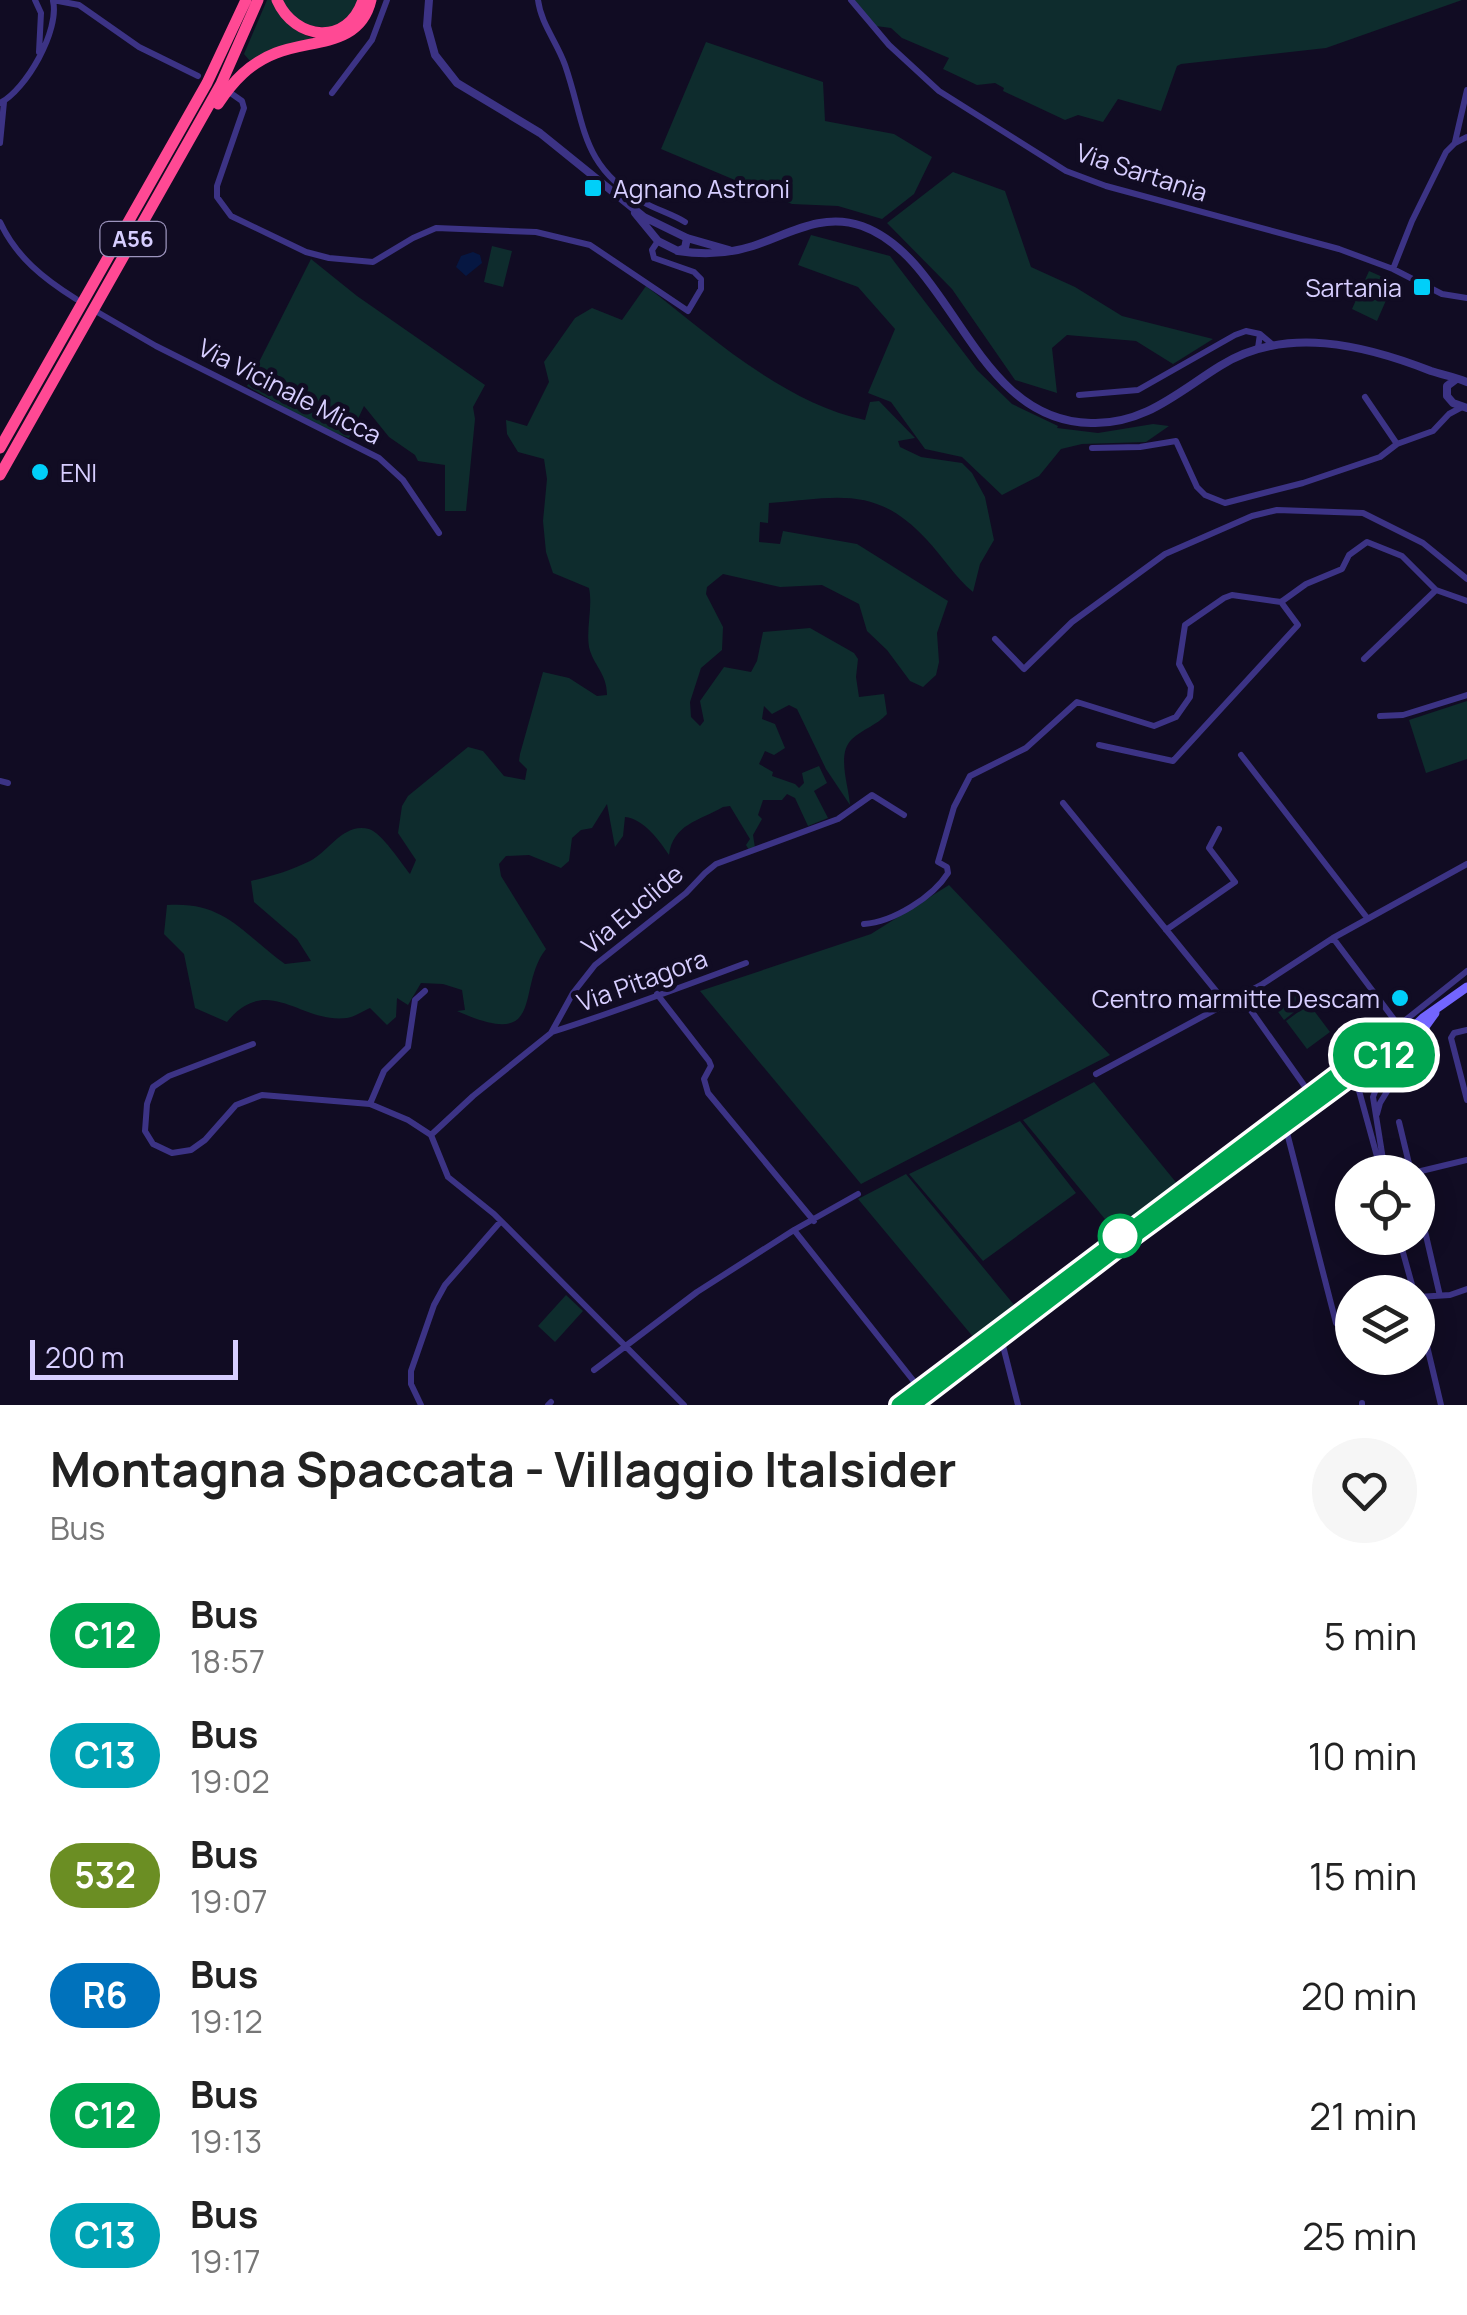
<!DOCTYPE html>
<style>
:root{--surface:#fff;--page:#f6f6f6;--text:#222;--muted:#767676}
body{margin:0;font-family:Manrope,sans-serif;background:var(--page);color:var(--text);height:100vh;display:flex;flex-direction:column;font-size:38px;white-space:nowrap}
*{box-sizing:border-box;margin:0}
p{font-size:32px;color:var(--muted)}
.icon{flex:none;width:55px;height:55px;fill:none;stroke:currentColor;stroke-width:2;stroke-linecap:round;stroke-linejoin:round}
.map{position:relative;height:1405px;overflow:hidden}
.panel{display:flex;flex-direction:column;background:var(--surface);flex:1}
.panel>*{flex:none}
.badge{padding:0 20px;border-radius:32px;font-size:35px;line-height:65px}
.tools{position:absolute;left:1335px;top:1155px;display:grid;gap:20px}
.tools a{display:grid;place-items:center;width:100px;height:100px;border-radius:50%;background:var(--surface);box-shadow:0 5px 25px #0003;font-size:50px}
.scale{position:absolute;left:30px;bottom:25px;width:208px;box-sizing:border-box;padding-left:10px;border:5px solid #d7ceff;border-top:0;font-size:28px;line-height:35px;white-space:nowrap;color:#d7ceff;-webkit-text-stroke:8px #110c23;paint-order:stroke}
.map>.badge{position:absolute;translate:-50% -50%;box-shadow:0 0 0 5px #fff}
.round{display:grid;place-items:center;flex:none;width:105px;height:105px;border-radius:52px;background:var(--page)}
.summary{display:flex;align-items:center;justify-content:space-between;height:170px;padding:0 50px}
h1{font-size:48px;font-weight:700;line-height:75px}
ul{padding:0;list-style:none}
li{display:flex;align-items:center;gap:30px;height:120px;padding:0 50px}
li div{flex:1}
li b{display:block;font-size:38px}
li em{font-style:normal}
li .badge{min-width:110px;font-weight:700;text-align:center}
.map>svg:first-child{display:block}
.green{fill:#0e2c2d}
.water{fill:#061742}
.lines{fill:none;stroke-linecap:round;stroke-linejoin:round}
.minor{stroke:#3c3385;stroke-width:6}
.tertiary{stroke:#3c3385;stroke-width:8}
.secondary{stroke:#7365ff;stroke-width:9}
.motorway{stroke:#ff4994;stroke-width:11}
.line-casing{stroke:#fff;stroke-width:22}
.line{stroke:#00a651;stroke-width:15}
.poi-dot{fill:#00cff9;stroke:#110c23;stroke-width:4}
.stop-dot{fill:#fff;stroke:#00a651;stroke-width:5}
.labels{text-anchor:middle;dominant-baseline:central;stroke-width:9;stroke-linejoin:round;paint-order:stroke}
.shield{fill:#110c23;stroke:#9c94bd;stroke-width:2.5}
.shield-label{font-size:22px;font-weight:bold;fill:#d7ceff}
.street-label{font-size:25px;fill:#d7ceff;stroke:#110c23}
.poi-label{font-size:25px;fill:#d7ceff;stroke:#110c23;text-anchor:start}
</style>
<div class="map">
<svg width="1467" height="1405" viewBox="0 0 1467 1405">
<rect width="100%" height="100%" fill="#110c23"/>
<path class="green" d="M267 0H273C283 21 293 31 315 39L250 61 244 54Z
M281 0H359L353 12 334 28 301 25Z
M853 0H1462L1326 48 1181 64 1177 66 1161 111 1118 99 1103 122 1078 115 1065 120 1003 91 1004 88 995 83 977 85 943 69 949 58 902 38 891 28 876 26Z
M706 42 823 82 825 121 894 134 932 157 914 194 882 219 838 206 792 204 661 149Z
M953 172 1005 191 1031 267 1075 287 1122 316 1213 339 1173 364 1136 341 1067 335 1052 348 1057 393 1015 380 952 289 887 223Z
M811 235 890 256 977 370 1012 404 1058 426 1057 428 1098 433 1153 424 1169 426 1146 442 1082 444 1061 449 1039 476 1002 495 962 457 925 449 891 402 868 393 895 329 858 287 798 265Z
M492 246 512 251 503 287 484 282Z
M311 259 357 296 485 385 473 407 475 419 466 511H445V465L418 461 415 455 389 437 364 406 349 438 319 427 247 386Z
M1369 271 1394 282 1377 321 1352 309Z
M646 286C710 336 784 403 865 420L870 402 879 401 915 438 898 441 900 447 921 457 962 463 972 473 985 497 994 540 980 564 973 592C955 577 943 557 927 540 876 484 836 498 769 503L768 523 760 522 759 542 780 544 783 531 857 544 948 601 937 633 939 662 936 675 923 687 910 681 887 650 867 631 859 604 822 585 780 587 723 574 707 587 706 594 723 627 722 650 701 668 690 702 691 717 700 726 704 721 700 701 724 667 751 672 757 661 763 632 810 628 854 653 858 659 856 677 859 697 884 694 887 714C877 725 863 729 852 739 836 754 849 786 850 805L826 769 797 709 789 705 772 714 764 706 762 719 775 724 785 748 774 755 765 751 759 764 773 772 772 776 795 784 799 788 804 783 802 773 819 766 827 783 814 791 828 818 808 826 795 798 787 794 782 800H763L758 815 762 819 753 835 755 848 749 850 746 845 750 839 730 806 723 807C699 821 673 824 669 855 659 840 644 819 625 817L623 836 615 847 607 804 592 828 581 830 572 838 569 861 561 868 529 855 506 856 499 864 501 876 546 949C515 988 548 1052 457 1011L465 1010 462 990 443 984 421 983 408 1005 397 998 396 1017 387 1025 370 1008C363 1011 354 1017 347 1018 300 1024 268 972 227 1022L195 1008 184 954 164 934 167 905C225 901 242 933 285 964L311 961 297 939 254 902 251 881C272 876 290 871 310 861 329 851 344 822 369 829 381 832 402 864 410 874L416 860 398 833 402 806 408 796 468 747 483 751 504 776 525 780 527 769 519 761 520 754 543 672 569 678 597 696 607 695C607 673 593 665 589 647 586 628 593 607 589 588L553 573 546 552 543 521 547 479 544 459 518 452 507 434 506 420 527 426 549 382 544 362 575 318 592 308 622 320Z
M1467 701V759L1426 773 1409 720Z
M949 885 1110 1055 861 1184 700 991 871 934Z
M1299 991 1307 1002 1284 1020 1276 1009Z
M1309 1004 1330 1032 1307 1049 1286 1021Z
M1094 1082 1179 1186 1114 1230 1023 1120Z
M1020 1121 1076 1193 983 1261 909 1174Z
M906 1174 1015 1306 974 1338 858 1199Z
M566 1295 583 1311 555 1342 538 1326Z"/>
<path class="water" d="M473 252 480 255 482 263 466 276 456 267 461 256Z"/>
<g class="lines">
<path class="minor" d="M35 0 41 13 39 52
M53 0 79 5 139 47 198 76
M538 0C541 24 557 42 565 65 586 126 580 165 643 202 657 210 672 214 685 222
M851 0 889 45 939 91 1066 171 1106 186 1339 249 1393 269 1442 294 1467 298
M332 93 372 40 387 0
M232 94 242 101 244 108 217 186V197L231 216 306 252 329 258 373 262 413 238 436 228 536 232 590 245 688 311 701 289V279L694 272 654 258
M0 103C26 90 60 30 53 1
M1455 142 1467 90
M0 143 4 102
M0 222C16 257 44 279 76 299
M654 258 652 250 658 241
M1393 269 1412 221 1446 152 1455 143 1467 137
M99 313 156 346 379 458 403 480 439 533
M1258 348 1260 334 1273 345
M1079 395 1138 390 1235 335 1246 331 1260 334
M1365 397 1397 444 1433 431 1449 414 1462 407
M1092 448 1140 447 1176 441 1197 487 1205 495 1225 503 1303 483 1380 457 1397 444
M995 639 1024 669 1072 622 1165 554 1252 516 1277 510 1363 513 1423 543 1467 579
M1364 659 1436 590 1467 601
M1380 716 1403 715 1467 695
M1099 745 1173 761 1298 625 1281 602
M1241 755 1368 919
M0 781 8 783
M1063 803 1225 1002
M864 924C893 922 933 897 948 873L947 867 938 862 954 807 970 776 1026 748 1077 702 1154 726 1176 717 1190 697 1191 687 1179 664 1185 625 1224 598 1232 595 1281 602 1306 584 1342 569 1349 555 1367 542 1402 556 1436 590
M1166 930 1235 882 1209 848 1219 829
M1333 938 1467 864
M657 994 709 1061 711 1066 704 1079 708 1093 814 1221
M1240 995 1311 1095
M1398 1026 1467 971
M1467 1030 1454 1033 1451 1038 1467 1100
M552 1032C618 1011 682 987 746 963
M253 1044 169 1076 153 1087 147 1104 145 1131 153 1144 172 1153 191 1150 205 1140 236 1105 262 1095 370 1104 408 1120 431 1135 448 1177 494 1214 684 1405
M1096 1074 1261 985 1333 938 1405 1034
M1380 1079 1373 1097 1385 1172
M1358 1087 1381 1171
M370 1104 384 1071 408 1047 415 1000 425 991
M1377 1114 1380 1103 1391 1085
M1399 1122 1411 1172
M1285 1125 1336 1323
M431 1135 473 1096 551 1033 573 993 595 965 686 893 705 873 716 864 838 819 872 795 904 815
M1417 1172 1467 1160
M1418 1201 1440 1296
M794 1230 920 1389
M1399 1238 1414 1292
M1418 1297 1450 1295 1467 1289
M1418 1308 1441 1405
M1001 1338 1018 1405
M594 1370 697 1292 794 1230 858 1194
M1362 1403V1405
M421 1405 411 1384V1371L434 1305 445 1285 501 1221
M548 1405 551 1402"/>
<path class="tertiary" d="M429 0 427 26 435 55 457 83 540 133 644 217 687 238 729 250
M635 213 658 241 678 251 685 248 687 238
M678 251C704 255 728 254 753 246 789 234 822 212 862 226 954 259 973 421 1091 423 1144 425 1178 392 1220 366 1285 325 1365 345 1431 371 1443 375 1456 377 1467 382
M1455 380 1447 386V396L1453 403 1467 408"/>
<path class="secondary" d="M1406 1064C1400 1053 1390 1050 1380 1058L1376 1071 1380 1079 1387 1084 1400 1081 1406 1073 1409 1049 1435 1013
M899 1405 1350 1065 1384 1055 1423 1018 1467 987
M912 1405 1123 1243 1346 1080 1361 1073 1377 1076"/>
<path class="motorway" d="M277 0C295 41 348 46 363 0
M218 104C233 81 250 63 276 53 312 39 360 47 371 0
M0 448 207 83 246 0
M0 475 221 84 258 0"/>
</g>
<g class="lines">
<defs>
<path id="line" d="M899 1405 1350 1065 1384 1055 1376 1066 1378 1076 1360 1073 1346 1080 1124 1243 912 1405"/>
</defs>
<use href="#line" class="line-casing"/>
<use href="#line" class="line"/>
</g>
<g class="poi-dot">
<rect x="583" y="178" width="20" height="20" rx="5"/>
<rect x="1412" y="277" width="20" height="20" rx="5"/>
<circle cx="40" cy="472" r="10"/>
<circle cx="1400" cy="998" r="10"/>
</g>
<circle class="stop-dot" cx="1120" cy="1236" r="20"/>
<g class="labels">
<rect class="shield" x="100.5" y="222" width="65" height="34" rx="8"/>
<g class="shield-label">
<text x="133" y="239">A56</text>
</g>
<g class="street-label">
<text transform="translate(1142 172) rotate(18)">Via Sartania</text>
<text transform="translate(290 391) rotate(27)">Via Vicinale Micca</text>
<text transform="translate(632 909) rotate(-40)">Via Euclide</text>
<text transform="translate(642 980) rotate(-20)">Via Pitagora</text>
</g>
<g class="poi-label">
<text x="613" y="188">Agnano Astroni</text>
<text x="1402" y="287" text-anchor="end">Sartania</text>
<text x="60" y="472">ENI</text>
<text x="1380" y="998" text-anchor="end">Centro marmitte Descam</text>
</g>
</g>
</svg>
<div class="tools">
<a><svg class="icon" aria-label="locate" viewBox="0 0 24 24"><circle cx="12" cy="12" r="6"/><path d="M12 2v4M12 18v4M2 12h4M18 12h4"/></svg></a>
<a><svg class="icon" aria-label="layers" viewBox="0 0 24 24"><path d="M12 4l9 5-9 5-9-5zM3 14l9 5 9-5"/></svg></a>
</div>
<div class="scale">200 m</div>
<b class="badge" style="left:1384px;top:1055px;background:#00a651;color:#fff">C12</b>
</div>
<section class="panel">
<div class="summary"><div><h1>Montagna Spaccata - Villaggio Italsider</h1><p>Bus</p></div><a class="round"><svg class="icon" aria-label="heart" viewBox="0 0 24 24"><path d="M12 20l-8-8c-3-5 5-10 8-4 3-6 11-1 8 4z"/></svg></a></div>
<ul>
<li><span class="badge" style="background:#00a651;color:#fff">C12</span><div><b>Bus</b><p>18:57</p></div><em>5 min</em></li>
<li><span class="badge" style="background:#00a3b4;color:#fff">C13</span><div><b>Bus</b><p>19:02</p></div><em>10 min</em></li>
<li><span class="badge" style="background:#6b8e23;color:#fff">532</span><div><b>Bus</b><p>19:07</p></div><em>15 min</em></li>
<li><span class="badge" style="background:#0072bc;color:#fff">R6</span><div><b>Bus</b><p>19:12</p></div><em>20 min</em></li>
<li><span class="badge" style="background:#00a651;color:#fff">C12</span><div><b>Bus</b><p>19:13</p></div><em>21 min</em></li>
<li><span class="badge" style="background:#00a3b4;color:#fff">C13</span><div><b>Bus</b><p>19:17</p></div><em>25 min</em></li>
</ul>
</section>
